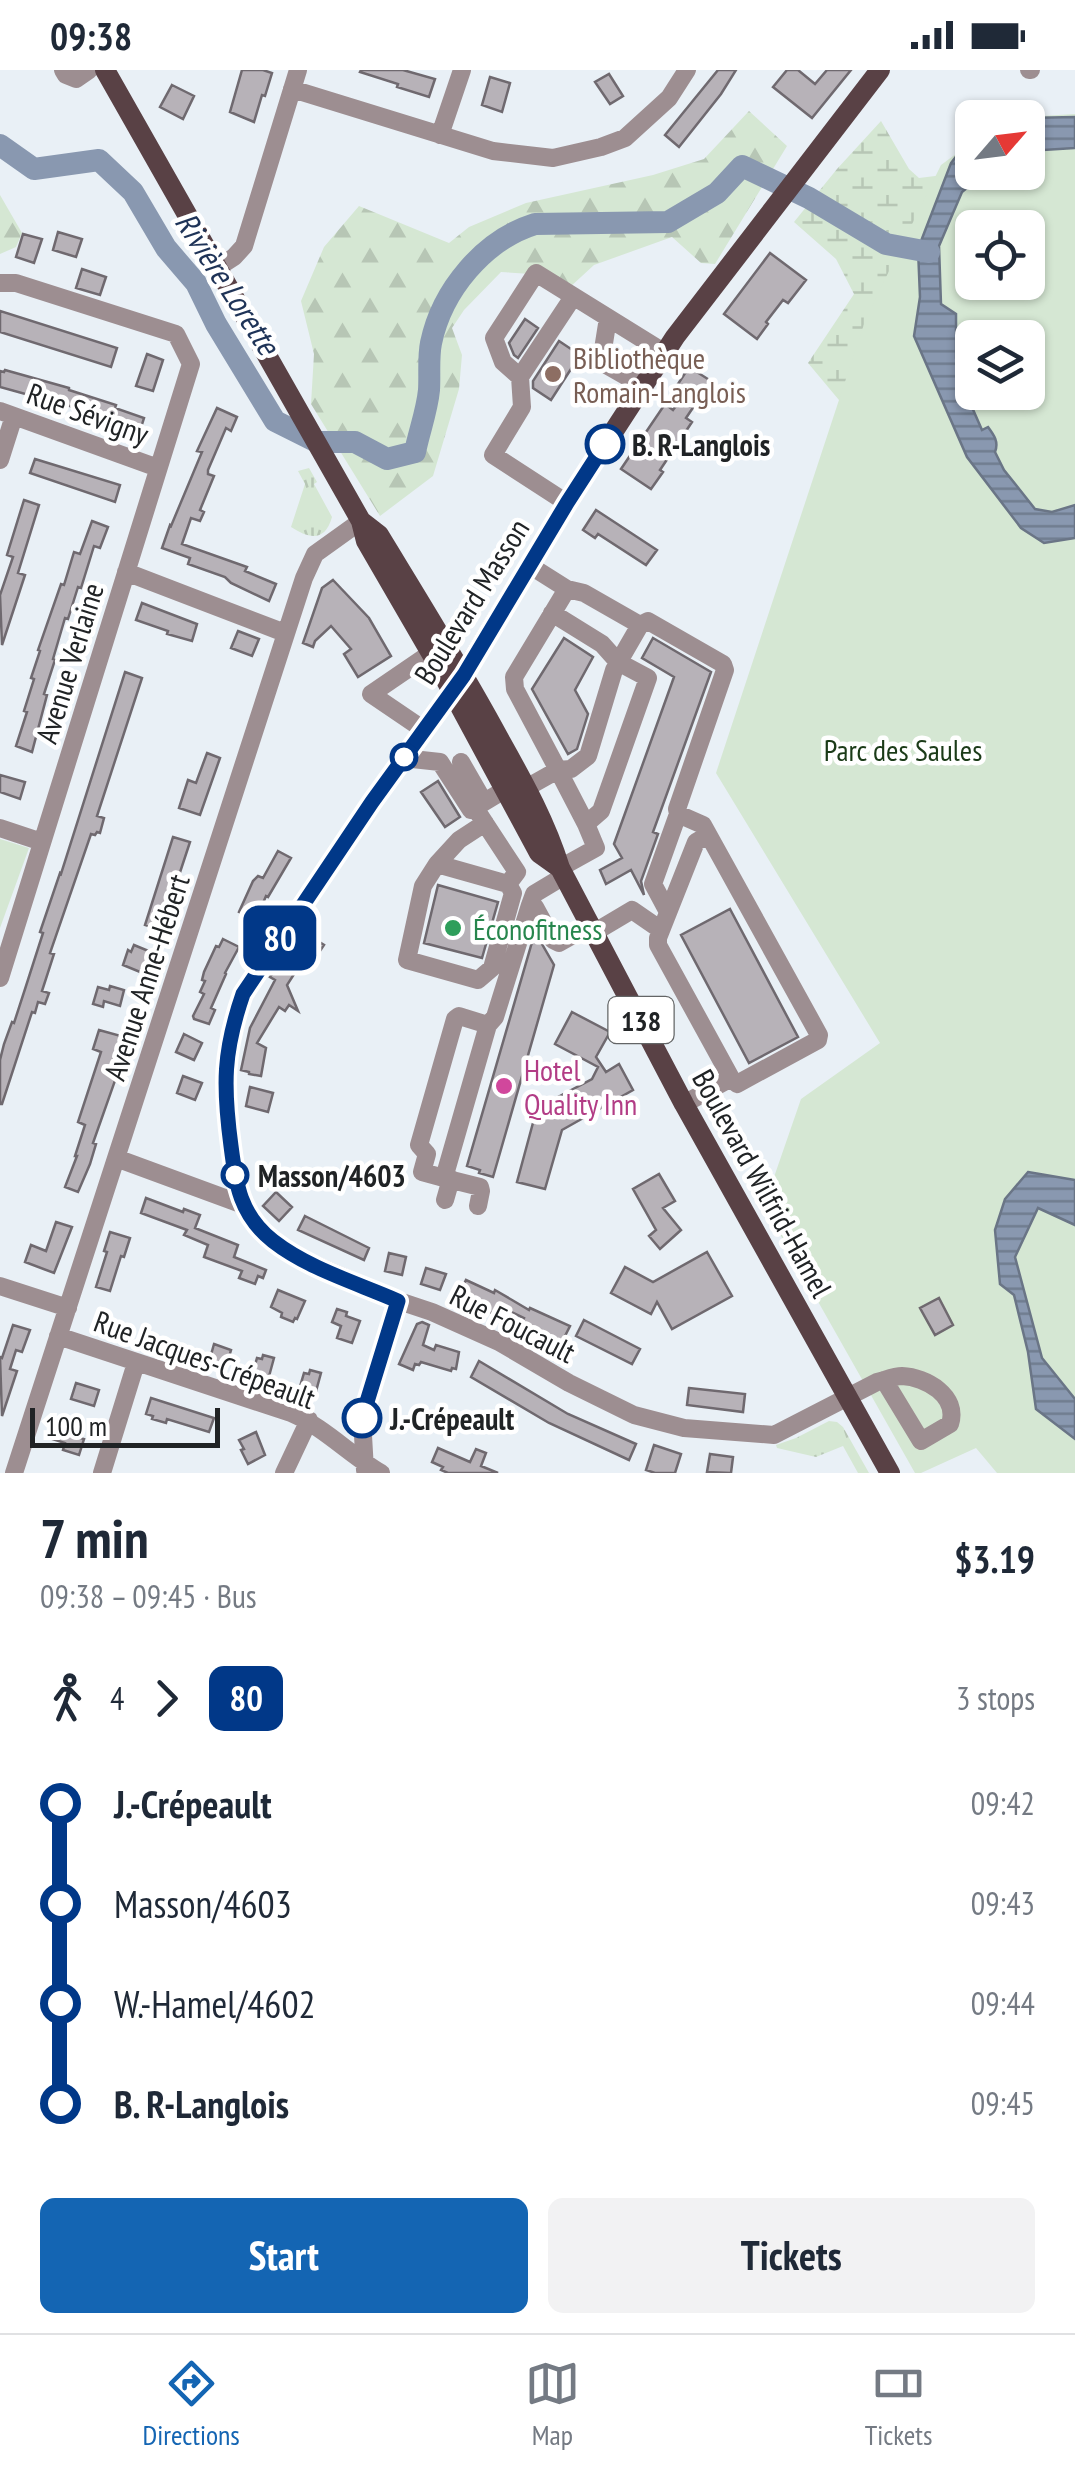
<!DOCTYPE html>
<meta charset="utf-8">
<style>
:root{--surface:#fff;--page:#f2f2f3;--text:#1f2937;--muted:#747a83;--line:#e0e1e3;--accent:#1465b3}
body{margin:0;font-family:"PT Sans Narrow",sans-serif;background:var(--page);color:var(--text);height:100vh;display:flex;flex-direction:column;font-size:38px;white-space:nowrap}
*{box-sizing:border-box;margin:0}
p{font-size:32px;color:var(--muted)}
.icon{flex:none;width:55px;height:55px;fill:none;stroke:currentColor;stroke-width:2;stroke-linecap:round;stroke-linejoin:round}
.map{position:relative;height:1403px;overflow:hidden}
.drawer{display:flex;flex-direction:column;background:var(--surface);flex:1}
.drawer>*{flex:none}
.badge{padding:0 20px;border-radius:15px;font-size:35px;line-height:65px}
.needle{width:65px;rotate:62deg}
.tools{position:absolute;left:955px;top:30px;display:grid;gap:20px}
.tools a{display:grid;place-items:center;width:90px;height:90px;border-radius:15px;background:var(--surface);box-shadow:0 2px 8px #0004;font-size:50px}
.scale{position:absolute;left:30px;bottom:25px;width:190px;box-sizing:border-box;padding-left:10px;border:5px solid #202325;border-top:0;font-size:28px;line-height:35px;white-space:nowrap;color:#202325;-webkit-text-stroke:8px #fff;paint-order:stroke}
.map>.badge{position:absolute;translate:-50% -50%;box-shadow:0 0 0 5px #fff}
.legs{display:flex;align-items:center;gap:15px;height:110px;padding:0 40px;font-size:32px}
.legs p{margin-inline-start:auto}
.overview{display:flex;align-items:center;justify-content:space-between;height:170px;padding:0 40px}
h1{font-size:55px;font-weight:600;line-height:75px}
.button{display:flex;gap:20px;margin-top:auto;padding:20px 40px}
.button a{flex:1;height:115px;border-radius:15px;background:var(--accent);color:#fff;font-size:40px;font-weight:600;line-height:115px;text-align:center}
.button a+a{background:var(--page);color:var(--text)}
ul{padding:0 40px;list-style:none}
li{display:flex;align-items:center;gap:35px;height:100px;font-size:38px}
li i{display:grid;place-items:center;width:15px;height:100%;margin:0 12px;background:currentColor}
li i::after{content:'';width:25px;height:25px;margin:-12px;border:8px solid;border-radius:50%;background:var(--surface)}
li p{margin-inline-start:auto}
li:first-child i{background:linear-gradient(#0000 50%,currentColor 0)}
li:last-child i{background:linear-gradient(currentColor 50%,#0000 0)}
.status{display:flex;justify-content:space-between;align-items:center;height:70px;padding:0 50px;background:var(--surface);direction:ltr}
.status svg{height:28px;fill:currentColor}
.tab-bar{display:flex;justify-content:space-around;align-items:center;height:140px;border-top:2px solid var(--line);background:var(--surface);font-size:28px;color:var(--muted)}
.tab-bar a{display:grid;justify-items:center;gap:5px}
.tab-bar .selected{color:var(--accent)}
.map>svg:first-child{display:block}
.grass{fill:url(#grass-tufts)}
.forest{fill:url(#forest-firs)}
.wetland{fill:url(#wetland-marsh)}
.park{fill:#d5e7d3;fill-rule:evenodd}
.water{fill:url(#water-rules);stroke:#6a7586;stroke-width:2.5}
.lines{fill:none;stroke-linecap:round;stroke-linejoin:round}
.river{stroke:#8998b0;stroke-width:22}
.building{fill:#b7b2b8;stroke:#6f696f;stroke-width:2.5}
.minor{stroke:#9d8e91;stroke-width:18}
.major{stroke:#594145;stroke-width:20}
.line-1-casing{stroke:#fff;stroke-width:22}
.line-1{stroke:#013888;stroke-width:15}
.education-dot{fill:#8d6e63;stroke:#fff;stroke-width:4}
.stop-1-dot{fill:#fff;stroke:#013888;stroke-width:5}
.leisure-dot{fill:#2e9e5b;stroke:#fff;stroke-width:4}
.hotel-dot{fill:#d1479c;stroke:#fff;stroke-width:4}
.labels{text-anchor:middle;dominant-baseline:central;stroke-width:9;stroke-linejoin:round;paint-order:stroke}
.shield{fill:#fff;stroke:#636566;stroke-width:2.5}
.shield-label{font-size:28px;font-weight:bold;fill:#202325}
.education-label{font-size:30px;fill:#785e54;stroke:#fff;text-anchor:start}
.street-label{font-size:30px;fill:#202325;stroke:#fff}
.stop-label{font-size:30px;font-weight:bold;fill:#202325;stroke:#fff;text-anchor:start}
.park-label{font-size:30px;fill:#1b3b18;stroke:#fff}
.leisure-label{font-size:30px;fill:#27864d;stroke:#fff;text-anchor:start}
.hotel-label{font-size:30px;fill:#b23c85;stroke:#fff;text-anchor:start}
.water-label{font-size:32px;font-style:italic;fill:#1e3357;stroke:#fff}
</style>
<div class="status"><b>09:38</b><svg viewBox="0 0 49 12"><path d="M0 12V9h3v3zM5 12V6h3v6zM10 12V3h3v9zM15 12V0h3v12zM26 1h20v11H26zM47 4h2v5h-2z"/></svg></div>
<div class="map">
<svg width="1075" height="1403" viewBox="0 0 1075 1403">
<defs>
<pattern id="grass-tufts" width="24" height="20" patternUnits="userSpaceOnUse" patternTransform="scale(2.5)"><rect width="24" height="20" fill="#d5e7d3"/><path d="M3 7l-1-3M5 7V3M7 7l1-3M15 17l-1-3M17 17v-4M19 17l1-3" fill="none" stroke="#b7c6b5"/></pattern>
<pattern id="forest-firs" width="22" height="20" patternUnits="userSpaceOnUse" patternTransform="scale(2.5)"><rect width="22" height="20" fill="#d5e7d3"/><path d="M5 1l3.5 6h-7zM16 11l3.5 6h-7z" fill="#b7c6b5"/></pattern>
<pattern id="wetland-marsh" width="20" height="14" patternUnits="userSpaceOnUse" patternTransform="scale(2.5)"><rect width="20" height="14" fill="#d5e7d3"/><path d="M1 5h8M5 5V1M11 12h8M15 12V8" fill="none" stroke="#b7c6b5"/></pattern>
<pattern id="water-rules" width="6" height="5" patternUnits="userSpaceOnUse" patternTransform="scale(2.5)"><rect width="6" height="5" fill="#8998b0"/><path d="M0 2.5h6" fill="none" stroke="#707c8f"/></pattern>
</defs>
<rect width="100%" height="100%" fill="#e9f0f6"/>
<path class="grass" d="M309 398 317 412 314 414 332 447C325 473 308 468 291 457L305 414 298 401Z
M829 1351 837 1352 843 1357 869 1403H858L843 1376 816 1387 777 1378 776 1375 796 1368Z"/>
<path class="forest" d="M749 41 787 76 715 194 701 193 672 167 594 195 569 218 545 205 501 202 464 240 452 258 462 285 459 319 433 406 380 446 311 334 314 284 301 231 324 177 359 136 449 173 469 157 526 133 653 105 704 89Z
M0 125 22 163 16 177 0 184Z"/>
<path class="wetland" d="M881 51 909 99 919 108 959 103 929 285 1075 447 849 342 808 293 854 224 836 189 794 152 837 99Z"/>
<path class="park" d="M1075 44V1403H997L976 1378 921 1403H915L764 1136 801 1029 880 973 716 703 866 248 941 95 972 72V102H1028V48L1024 47ZM972 158H1028V212H972ZM972 268H1028V322H972Z
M0 769 29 778 0 858Z"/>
<path class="water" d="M1075 47V78L1028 81V48Z
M972 66V102L985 103 962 122 939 176 941 234 956 244V288L964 319 982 360 988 357C994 365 999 372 995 382L1004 400 1035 439 1052 442 1075 435V468L1044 473 1021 458 967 387 914 266 920 227 918 179 951 93Z
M1028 1102 1075 1110V1155L1038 1138 1015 1187 1042 1288 1075 1329V1369L1036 1339 1028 1282 1014 1225 1000 1214 995 1160 1005 1129Z"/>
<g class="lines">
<path class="river" d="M0 75 34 99 99 90 133 122 166 178 196 213 216 254 275 351 317 372H355L387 389 415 382C419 362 427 341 429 320 430 305 428 288 431 273 442 220 484 170 535 154L668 152 717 123 742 96 809 128 886 174 929 182"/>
</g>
<path class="building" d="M242 0H263L272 3 265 26 262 25 254 52 230 42Z
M361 0H403L435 9 429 27 397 17 398 14 360 2Z
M718 0H736L721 24 679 77 665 65Z
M787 0H798L815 14 827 0H851L812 48 773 17Z
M609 4 623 26 610 34 595 12Z
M490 7 510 13 502 42 482 35Z
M172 15 194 26 183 49 160 37Z
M58 162 82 169 76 187 53 180Z
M23 164 42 169 34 193 16 187Z
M770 183 806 210 788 233 783 230 766 252 768 254 757 269 724 244Z
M82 199 106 207 100 225 76 218Z
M0 241 117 278 111 297 0 262Z
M525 249 538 258 518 288 514 285 509 273Z
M559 271 580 285 551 330 533 318V311Z
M147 284 163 290 153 321 136 316Z
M689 297 711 311 686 348 692 352 660 400 663 402 651 419 621 399 665 334 673 340 687 321 678 314Z
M5 300 69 318V320L116 335 115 338 144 348 139 364 78 342 79 339 30 323 29 325 0 317V301L4 302Z
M217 338 237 347 231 361 226 358 208 400V404L214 406 200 440 204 442 200 451 191 448 182 474 247 497 245 501 276 514 269 531 231 513 225 507 188 494 190 488 162 478 170 455 171 456 202 382 197 381Z
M35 389 120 415 115 432 30 403Z
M24 430 39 435 18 503 25 505 2 575 0 525 13 487 7 485Z
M596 440 657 480 646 495 598 464 595 468 583 460Z
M92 451 108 457 100 478 94 476 81 518 78 517 68 549 65 548 53 589 55 590 44 624 47 625 32 682 16 676 27 642 24 641 34 609 31 608 40 581 38 580 61 514 64 515 74 482 80 484Z
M333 510 369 548 391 586 358 607 344 584 351 579 331 556 315 571 313 577 303 573 322 518Z
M142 533 197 554 192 571 167 564 168 561 136 550Z
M238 561 259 569 252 586 231 578Z
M564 568 593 587 575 620 588 644 577 679 568 684 532 619Z
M653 568 711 602 653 762 658 764 641 811 644 825 631 800 606 814 600 800 622 788 614 774 674 607 642 588Z
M125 602 142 608 97 746 104 748 100 763 97 762 95 765 91 764 50 883 54 884 42 921 49 923 45 934 38 932 35 943 32 942 2 1034H0V990L4 974 12 952 14 953 26 916 43 863 40 862 60 803 61 804Z
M207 683 220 688 200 745 179 738 188 710 196 713Z
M0 705 25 712 20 729 0 722Z
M438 711 460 747 445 757 421 722Z
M173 767 190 772 161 860 145 855Z
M278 781 291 788 268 827 266 826 256 850 239 842 253 811 258 806 263 808Z
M438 815 498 832 482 888 424 873Z
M730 839 798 967 749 993 681 865Z
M535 862 554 895 493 1107 479 1103 480 1100 467 1096Z
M308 865 324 875 314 890 304 884 306 880 300 877Z
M223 869 239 877 225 903 226 904 211 938 215 940 209 954 194 949 193 946 204 924 200 922 205 911 202 910 204 902 216 876 219 877Z
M134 875 151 882 145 904 123 895 128 880 131 882Z
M281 891 296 901 287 915 298 941 289 935 285 941 279 937 257 973 266 978 261 1006 249 1004V1002L241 1000 250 958 275 910 270 907Z
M110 916 124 920 120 936 104 931 103 937 93 934 98 917 109 920Z
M572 942 610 962 596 987 606 1002 619 994 633 1020 562 1060 545 1119 517 1112 537 1038 592 1009 598 997 555 974Z
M99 960 121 966 109 1003 117 1005 93 1073 96 1074 90 1094 78 1122 65 1117 77 1086H75L85 1055 78 1052 101 982 93 979Z
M184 964 202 973 194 990 176 982Z
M183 1006 202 1013 195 1030 177 1023Z
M250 1017 273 1023 268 1042 246 1036Z
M659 1104 675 1131 663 1138 681 1160 660 1179 649 1166 656 1160 633 1119Z
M276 1122 292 1137 279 1151 263 1136Z
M146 1128 183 1142 184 1139 200 1145 195 1158 238 1175 234 1187 266 1200 263 1208 258 1206 255 1214 239 1208 242 1201 204 1187 208 1175 184 1165 187 1160 141 1143Z
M305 1146 369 1178 364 1190 298 1160Z
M56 1152 72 1157 54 1203 25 1192 31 1175 46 1181Z
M110 1162 130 1168 124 1187 121 1186 110 1221 96 1217 107 1182 104 1181Z
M707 1182 732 1226 672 1259 657 1232 651 1244 611 1223 625 1197 653 1212Z
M389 1183 406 1187 402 1205 385 1201Z
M426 1198 446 1204 440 1220 421 1214Z
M466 1210 494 1223 495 1220 529 1240 530 1238 570 1256 562 1272 521 1254 524 1248 507 1240 503 1247H501L457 1228Z
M278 1220 305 1231 297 1249 295 1248 293 1252 281 1247 282 1243 271 1237Z
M939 1228 953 1255 935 1265 920 1238Z
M337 1239 347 1242 346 1246 360 1251 352 1273 337 1268 341 1256 332 1252Z
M584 1250 640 1279 632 1294 576 1266Z
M422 1252 429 1255 423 1275 434 1280 436 1275 459 1282 456 1299 452 1298 451 1301 421 1292 419 1295 415 1294 413 1300 399 1294 417 1254Z
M13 1255 30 1260 22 1282 16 1280 10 1299 17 1301 2 1346 0 1287 2 1288Z
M214 1274 231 1280 226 1297 209 1292Z
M263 1285 274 1288 268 1310 252 1305 257 1288 262 1289Z
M479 1291 568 1344 636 1374 629 1390 549 1353 471 1307Z
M310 1300 321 1303 315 1325 299 1320 304 1303 309 1304Z
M76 1313 99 1320 94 1336 71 1329Z
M689 1318 745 1324 743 1342 687 1335Z
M151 1328 214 1348 209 1362 167 1349 166 1353 152 1349 153 1346 146 1344Z
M49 1359 84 1369 79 1385 63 1380 65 1373 46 1367Z
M256 1362 265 1385 248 1394 241 1380 244 1379 239 1370Z
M654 1375 681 1384 675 1403H655L646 1400Z
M438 1378 470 1392 476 1379 486 1383 481 1396 498 1403H448L441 1400 443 1397 432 1392Z
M710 1384 733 1387 731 1403 707 1402Z"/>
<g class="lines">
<path class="minor" d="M63 0 66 5 76 9 89 0
M1029 0H1031
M292 19 493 81 553 88 601 77 625 68 669 28 687 0
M440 65 462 0
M217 198 234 187 244 176 298 0
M0 213H16L176 264 191 294 0 908
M608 248 601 292 643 316
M520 307 573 227
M0 341 158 398
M0 390 14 346
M567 433 493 385 522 337 520 307 503 292 494 268 536 203 665 283
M126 502 285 563
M552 543 602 574 618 592 648 608 601 741 586 754
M640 555 648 551 723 594 725 600 677 739 678 744 703 755 819 965 818 970 737 1014 731 1008 684 1034
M424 660 371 624 431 583
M403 688 440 692 471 740 506 719
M461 692 484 732
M526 718 558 700 515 619 514 607 567 519 529 495
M475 738 517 802 508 814 437 794 423 816 407 890 478 910 492 898 513 823 508 814
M0 758 42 772
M708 765 696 772 658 868V875L731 1008
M437 794 459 770 485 753
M560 798 596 778 586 754 558 700 571 699 588 686 614 600 640 555 584 523 567 519
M564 806 534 824 530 835 535 837 553 870 559 873 591 855
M668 842 653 814 678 744
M595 862 632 840 661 860
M116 1088 241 1134 253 1151 272 1171 306 1191 399 1231 432 1242 499 1272 569 1313 634 1345 684 1358 774 1365 877 1312C885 1310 894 1306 902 1306 926 1307 959 1326 950 1354L921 1371 884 1310
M444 1108 422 1102 427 1084 419 1075 455 949 459 946 488 955
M445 1130 451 1109
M241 1134C224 1058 217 999 243 924L372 731 452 622
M478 1136 481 1121 480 1117 444 1108 488 955 495 947 530 835
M0 1216 68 1238
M58 1266 291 1343C324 1357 350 1385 381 1403
M365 1400 362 1348 399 1231
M14 1403 304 508 315 484 361 451
M102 1403 136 1293
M284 1403 309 1350"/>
<path class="major" d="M105 0 361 451 366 471 435 590 539 783 560 798
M361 451 379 465C421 534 463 601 501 672 524 713 546 753 560 798L684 1034 890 1403
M459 612 567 433 675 267 880 0"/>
</g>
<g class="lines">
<defs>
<path id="line-1" d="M362 1348 398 1231C357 1213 309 1199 273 1171 240 1145 236 1115 231 1076 223 1016 223 982 243 924L372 732 464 605 567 433 605 374"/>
</defs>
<use href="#line-1" class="line-1-casing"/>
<use href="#line-1" class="line-1"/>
</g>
<circle class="education-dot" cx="553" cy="304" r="10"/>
<g class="stop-1-dot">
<circle cx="605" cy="374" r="18"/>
<circle cx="404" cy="687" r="12"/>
<circle cx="235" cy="1105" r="12"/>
<circle cx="362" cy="1348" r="18"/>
</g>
<circle class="leisure-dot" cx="453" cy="858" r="10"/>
<circle class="hotel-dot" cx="504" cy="1016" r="10"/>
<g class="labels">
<rect class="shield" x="608.5" y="927" width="65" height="46" rx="8"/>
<g class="shield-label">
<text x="641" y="950">138</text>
</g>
<g class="education-label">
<text x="573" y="287">Bibliothèque<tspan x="573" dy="34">Romain-Langlois</tspan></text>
</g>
<g class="street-label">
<text transform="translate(88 343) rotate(20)">Rue Sévigny</text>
<text transform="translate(471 531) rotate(-58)">Boulevard Masson</text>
<text transform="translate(69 593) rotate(-73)">Avenue Verlaine</text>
<text transform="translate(146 907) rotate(-72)">Avenue Anne-Hébert</text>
<text transform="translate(763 1113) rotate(61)">Boulevard Wilfrid-Hamel</text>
<text transform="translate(513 1253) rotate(27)">Rue Foucault</text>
<text transform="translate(205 1289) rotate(20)">Rue Jacques-Crépeault</text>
</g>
<g class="stop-label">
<text x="632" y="374">B. R-Langlois</text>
<text x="258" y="1105">Masson/4603</text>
<text x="390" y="1348">J.-Crépeault</text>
</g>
<g class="park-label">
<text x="903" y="679">Parc des Saules</text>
</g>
<g class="leisure-label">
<text x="473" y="858">Éconofitness</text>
</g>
<g class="hotel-label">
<text x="524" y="999">Hotel<tspan x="524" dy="34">Quality Inn</tspan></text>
</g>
<g class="water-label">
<text transform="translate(228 213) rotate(57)">Rivière Lorette</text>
</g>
</g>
</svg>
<div class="tools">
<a><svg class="needle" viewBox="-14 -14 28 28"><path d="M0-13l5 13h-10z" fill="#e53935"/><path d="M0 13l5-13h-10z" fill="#747a83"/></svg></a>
<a><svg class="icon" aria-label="locate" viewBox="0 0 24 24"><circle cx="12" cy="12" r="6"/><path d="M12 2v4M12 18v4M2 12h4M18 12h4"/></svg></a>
<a><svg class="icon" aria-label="layers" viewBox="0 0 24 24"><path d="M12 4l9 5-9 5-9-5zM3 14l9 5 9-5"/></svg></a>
</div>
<div class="scale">100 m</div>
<b class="badge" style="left:280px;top:868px;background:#013888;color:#fff">80</b>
</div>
<section class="drawer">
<div class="overview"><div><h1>7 min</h1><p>09:38 – 09:45 · Bus</p></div><b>$3.19</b></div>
<div class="legs"><svg class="icon" aria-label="walk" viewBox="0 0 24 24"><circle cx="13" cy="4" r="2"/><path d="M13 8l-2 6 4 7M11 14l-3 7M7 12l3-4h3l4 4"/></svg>4<svg class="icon" aria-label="forward" viewBox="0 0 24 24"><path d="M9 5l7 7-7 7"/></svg><b class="badge" style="background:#013888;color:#fff">80</b><p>3 stops</p></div>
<ul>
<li><i style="color:#013888"></i><b>J.-Crépeault</b><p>09:42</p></li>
<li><i style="color:#013888"></i><span>Masson/4603</span><p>09:43</p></li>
<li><i style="color:#013888"></i><span>W.-Hamel/4602</span><p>09:44</p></li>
<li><i style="color:#013888"></i><b>B. R-Langlois</b><p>09:45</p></li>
</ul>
<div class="button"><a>Start</a><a>Tickets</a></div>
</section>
<nav class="tab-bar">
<a class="selected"><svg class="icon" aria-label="directions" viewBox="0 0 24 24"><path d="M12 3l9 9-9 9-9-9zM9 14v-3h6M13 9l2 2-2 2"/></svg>Directions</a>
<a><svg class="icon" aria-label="map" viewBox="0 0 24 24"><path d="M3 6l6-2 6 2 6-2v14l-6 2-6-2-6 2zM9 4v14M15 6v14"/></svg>Map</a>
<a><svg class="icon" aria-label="tickets" viewBox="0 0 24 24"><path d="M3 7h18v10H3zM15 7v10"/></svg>Tickets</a>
</nav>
